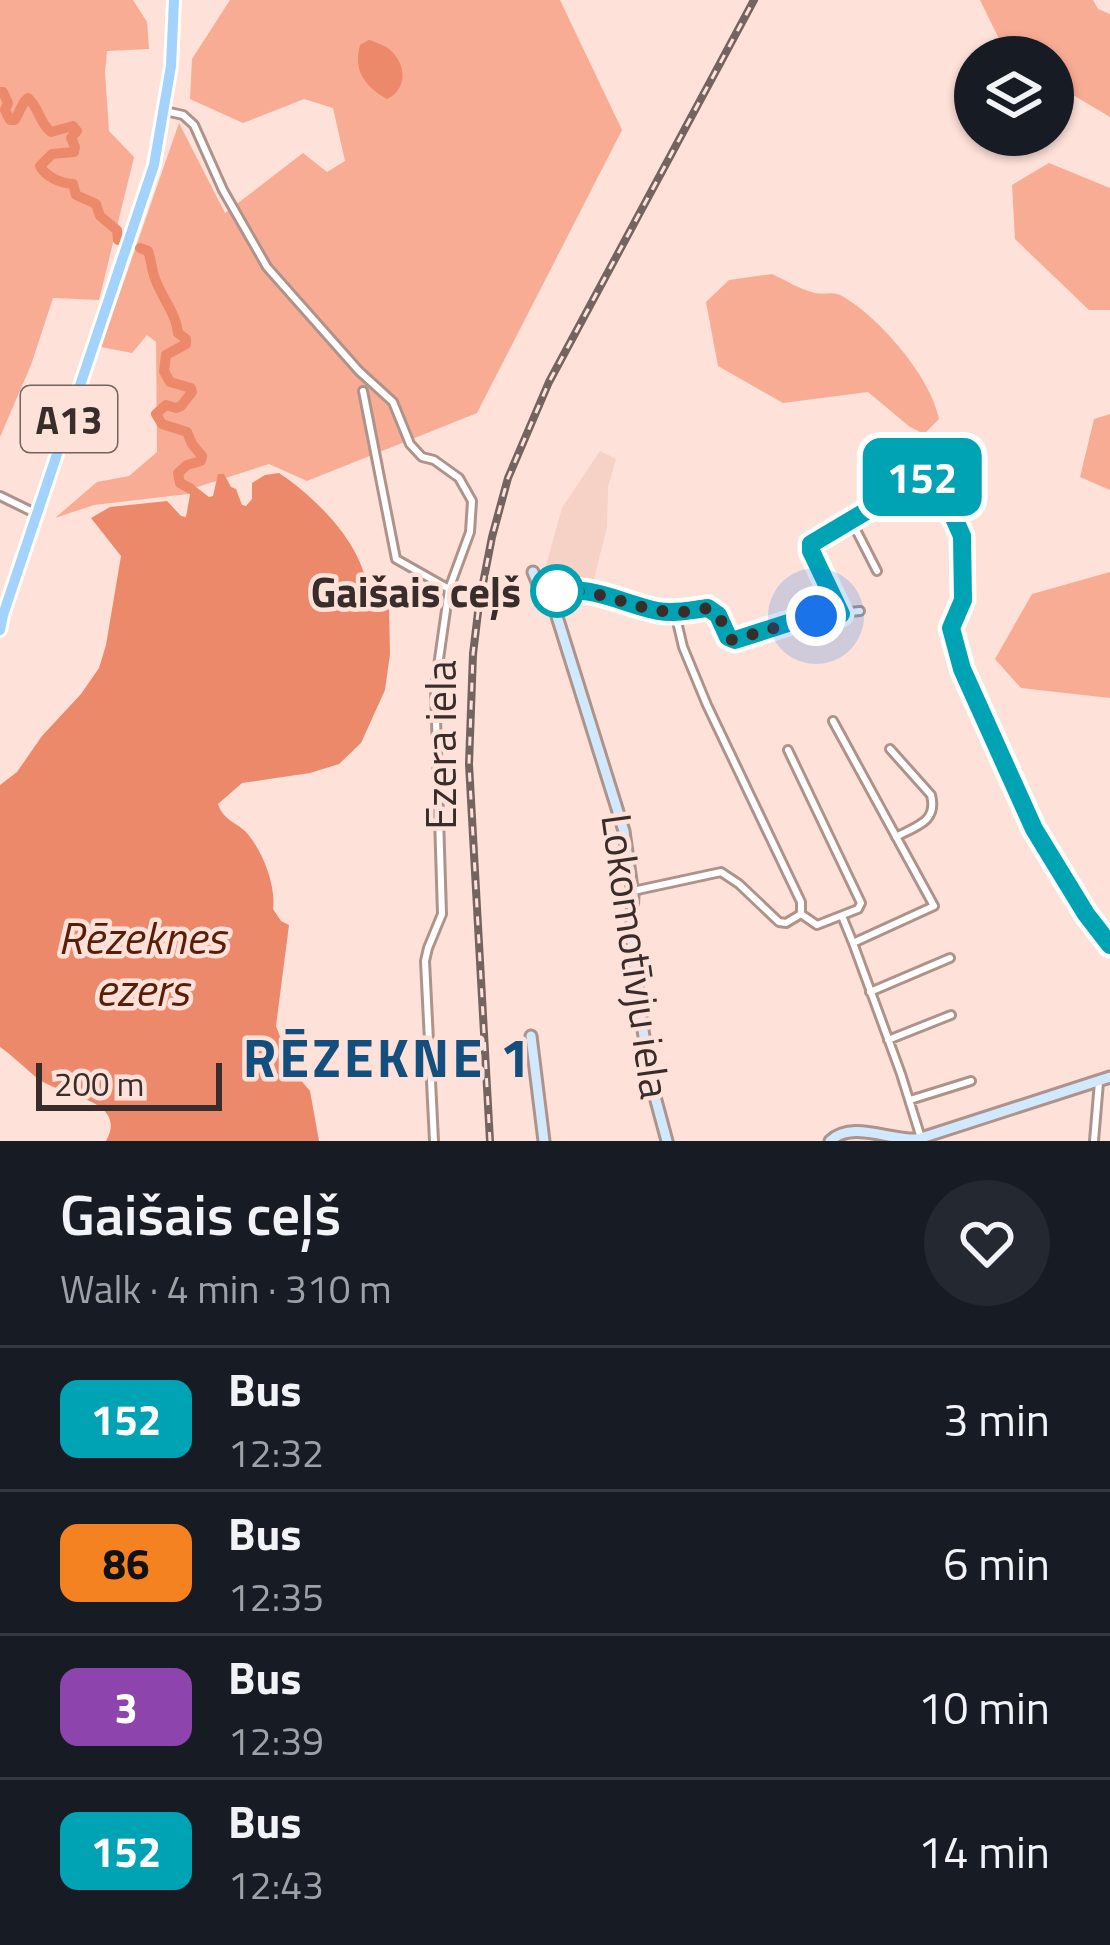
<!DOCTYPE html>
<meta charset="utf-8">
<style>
:root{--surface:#171b24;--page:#242831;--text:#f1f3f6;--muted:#9ea1a6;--line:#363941}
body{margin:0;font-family:"Titillium Web",sans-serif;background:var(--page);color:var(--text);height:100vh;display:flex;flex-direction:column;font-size:45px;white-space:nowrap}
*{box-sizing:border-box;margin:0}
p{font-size:39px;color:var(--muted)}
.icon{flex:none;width:66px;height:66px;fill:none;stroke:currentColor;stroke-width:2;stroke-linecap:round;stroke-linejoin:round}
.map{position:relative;height:1141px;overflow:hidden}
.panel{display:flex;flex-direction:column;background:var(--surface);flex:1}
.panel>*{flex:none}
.badge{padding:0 24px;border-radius:18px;font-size:42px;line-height:78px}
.controls{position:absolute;left:954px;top:36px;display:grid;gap:24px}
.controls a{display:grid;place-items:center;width:120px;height:120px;border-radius:50%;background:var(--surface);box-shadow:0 3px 9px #0004;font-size:60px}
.scale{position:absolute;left:36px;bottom:30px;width:186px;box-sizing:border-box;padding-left:12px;border:6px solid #382d2a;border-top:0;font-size:33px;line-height:42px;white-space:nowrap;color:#382d2a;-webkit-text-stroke:9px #fee1d8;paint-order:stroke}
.you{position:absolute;width:60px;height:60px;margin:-30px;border:9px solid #fff;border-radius:50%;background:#1a73e8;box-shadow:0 0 0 18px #1a73e833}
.map>.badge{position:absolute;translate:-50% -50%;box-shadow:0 0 0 6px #fff}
.round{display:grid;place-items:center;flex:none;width:126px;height:126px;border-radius:63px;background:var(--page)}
.headline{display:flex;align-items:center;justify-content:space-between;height:204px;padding:0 60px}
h1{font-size:57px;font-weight:600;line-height:90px}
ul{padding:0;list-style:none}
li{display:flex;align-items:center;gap:36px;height:144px;padding:0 60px;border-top:3px solid var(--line)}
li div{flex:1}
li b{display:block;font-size:45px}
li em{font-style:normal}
li .badge{min-width:132px;font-weight:700;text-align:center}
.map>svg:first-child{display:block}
.built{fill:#f5d1c6}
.green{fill:#f9ac94}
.water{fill:#ec896a}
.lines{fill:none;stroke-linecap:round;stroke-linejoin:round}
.river{stroke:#ec896a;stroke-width:10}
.street-casing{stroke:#ae938b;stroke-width:12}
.secondary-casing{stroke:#ae938b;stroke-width:15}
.primary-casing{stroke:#fff;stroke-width:16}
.street{stroke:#fff;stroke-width:6}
.secondary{stroke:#d1e9fe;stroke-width:9}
.primary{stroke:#a3d3fd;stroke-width:10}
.rail-casing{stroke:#74645f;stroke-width:8}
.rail{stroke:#fee1d8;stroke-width:3;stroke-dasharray:9;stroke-linecap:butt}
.line-casing{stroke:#fff;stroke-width:27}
.line{stroke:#00a3b4;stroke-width:18}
.walk{stroke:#382d2a;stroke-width:12;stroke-dasharray:0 21.6}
.stop-dot{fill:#fff;stroke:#00a3b4;stroke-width:6}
.labels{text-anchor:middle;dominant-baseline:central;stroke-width:9;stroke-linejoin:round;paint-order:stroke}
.shield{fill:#fee1d8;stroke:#73635e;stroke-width:3}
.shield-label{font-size:39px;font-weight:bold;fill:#382d2a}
.stop-label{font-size:42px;font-weight:bold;fill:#382d2a;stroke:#fee1d8;text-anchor:end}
.street-label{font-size:42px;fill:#382d2a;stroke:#fee1d8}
.water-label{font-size:45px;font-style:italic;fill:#5a1d08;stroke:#fee1d8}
.district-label{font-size:54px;font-weight:bold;letter-spacing:3px;fill:#124f7f;stroke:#fee1d8}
</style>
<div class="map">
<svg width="1110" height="1141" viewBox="0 0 1110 1141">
<rect width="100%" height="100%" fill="#fee1d8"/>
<path class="built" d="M600 451 616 459 608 487 607 527 594 579 578 585 539 591 562 508Z"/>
<path class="green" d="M0 0H133L147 22 149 49 107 51 105 72 109 131 134 157 99 300 53 298 31 365 0 437Z
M230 0H560L622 130 477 413 307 481 269 464 191 489 188 494 94 505 55 518 97 482 129 476 157 452 156 342 147 335 132 353 101 347 179 123 225 213 303 153 327 172 345 161 333 108 304 99 243 123 190 99 192 59Z
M980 0H1093L1098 9 1110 14V117L1053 83V57L1007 55Z
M1049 163 1110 188V310H1089L1015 239 1012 185Z
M772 274C785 280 801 290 815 293 825 295 832 291 842 296 879 317 931 377 939 419L924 434 910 427 868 392 783 403 718 366 706 302 729 280Z
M1110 414V490L1080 477 1094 419Z
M1110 572V698L1021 688 995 659 1032 594Z"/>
<path class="water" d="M369 40C371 40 387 47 388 48 407 63 408 89 387 99 364 86 353 70 360 45Z
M279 473C308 492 342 525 357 556 364 570 368 587 373 601L389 607 390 654 385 690 361 743 339 764 310 773 242 783 218 804C224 823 240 822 250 837 264 855 276 887 273 909L281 921 289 925 276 1026 293 1071 310 1091 319 1141H106C130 1099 59 1096 37 1078 25 1068 13 1056 0 1047V785L17 772 42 736 81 694 99 668 106 645 121 556 91 518 110 507 167 501 181 516 186 517 191 489 196 487 209 497 213 496 218 474H224L231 487 236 489 242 505 246 506 252 499V483L265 475Z"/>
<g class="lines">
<path class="river" d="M0 92H3L8 103 5 110 10 120H15L24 102 28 98C40 109 39 123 51 132L73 126 77 131 71 138 75 147 74 152 52 154 40 166C46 177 60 183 73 184L76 195 96 204 100 216 117 230 118 240
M140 248 148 251C151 258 151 265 153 272 158 294 176 311 178 333L186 339V344L166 355 164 371 170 382 191 388 192 392 181 406 176 408 166 405 156 414 162 424 187 432 192 444 202 456 201 461 187 465 178 473 180 483 191 489"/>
<defs>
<path id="street" d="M165 111 183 115 194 125 223 190 267 267 359 371 393 402 410 444 422 457 434 460 459 478 472 501 470 532 449 589 435 687 442 914 428 948 425 961 434 1141
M363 391 396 559 449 589
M903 457C941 493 965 520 964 574 964 583 965 593 962 601 955 626 948 626 957 653 968 688 984 722 999 755 1031 822 1066 886 1110 945
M0 496 37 514
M851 520 877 571
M550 594C589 581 625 605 663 611 677 614 700 605 711 609 721 613 725 632 732 640L810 616 860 611
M841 614 811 551V544L915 482 921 476
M833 721 934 906 853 943 901 1074 921 1138
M890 749 931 795C938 822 916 826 896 837
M788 750 861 903 858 909 817 925 801 914
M633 891 721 872 739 884 779 922 786 923 801 914V902L707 705 683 647 675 613
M842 916 853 943
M870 992 950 958
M888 1040 951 1015
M910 1100 971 1081
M1094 1141 1099 1082"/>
<path id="secondary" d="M533 572 538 584 550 594 624 831 633 895 631 935 639 1004 651 1082 667 1141
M531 1036 544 1141
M830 1141C853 1120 889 1141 918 1139L1110 1077"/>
<path id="primary" d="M0 630 3 615 154 165 171 66 174 0"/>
</defs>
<use href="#street" class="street-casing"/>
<use href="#secondary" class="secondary-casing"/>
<use href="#primary" class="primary-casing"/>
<use href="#street" class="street"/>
<use href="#secondary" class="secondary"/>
<use href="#primary" class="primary"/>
<defs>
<path id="rail" d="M490 1141 469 764 473 654 479 604 492 537 508 478 549 382 754 0"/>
</defs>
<use href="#rail" class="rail-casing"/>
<use href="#rail" class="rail"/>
</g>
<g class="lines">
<defs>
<path id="line" d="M550 594C588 582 622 604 658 611 675 614 691 610 708 608L718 615 728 637 735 640 810 616 841 614 811 551V544L915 482 921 476 954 518 962 536 963 600 951 628 962 669 1034 829 1086 914 1110 945"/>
</defs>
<use href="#line" class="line-casing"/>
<use href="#line" class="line"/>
<path class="walk" d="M557 591C602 588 628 608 670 612 683 613 695 610 708 608L718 615 732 640 816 616"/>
</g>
<circle class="stop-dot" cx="557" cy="591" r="24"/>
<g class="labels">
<rect class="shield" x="21" y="386" width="96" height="66" rx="9"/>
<g class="shield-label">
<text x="69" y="419">A13</text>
</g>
<g class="stop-label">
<text x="521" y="591">Gaišais ceļš</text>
</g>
<g class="street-label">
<text transform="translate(440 745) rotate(-90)">Ezera iela</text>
<text transform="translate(637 956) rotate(82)">Lokomotīvju iela</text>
</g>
<g class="water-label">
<text x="142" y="937">Rēzeknes<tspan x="142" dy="52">ezers</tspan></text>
</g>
<g class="district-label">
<text x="388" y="1057">RĒZEKNE 1</text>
</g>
</g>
</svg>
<div class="controls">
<a><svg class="icon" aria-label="layers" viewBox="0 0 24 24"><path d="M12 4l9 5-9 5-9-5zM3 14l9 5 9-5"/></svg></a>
</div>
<div class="scale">200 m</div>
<div class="you" style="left:816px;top:616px"></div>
<b class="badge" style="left:922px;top:477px;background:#00a3b4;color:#fff">152</b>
</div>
<section class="panel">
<div class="headline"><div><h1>Gaišais ceļš</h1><p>Walk · 4 min · 310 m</p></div><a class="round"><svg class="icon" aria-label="heart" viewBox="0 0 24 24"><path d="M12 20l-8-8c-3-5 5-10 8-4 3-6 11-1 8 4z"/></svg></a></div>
<ul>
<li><span class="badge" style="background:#00a3b4;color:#fff">152</span><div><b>Bus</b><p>12:32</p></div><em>3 min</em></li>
<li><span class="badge" style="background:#f58220;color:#111">86</span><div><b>Bus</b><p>12:35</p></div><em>6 min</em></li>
<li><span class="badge" style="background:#8e44ad;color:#fff">3</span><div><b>Bus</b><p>12:39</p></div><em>10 min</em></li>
<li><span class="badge" style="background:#00a3b4;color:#fff">152</span><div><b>Bus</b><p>12:43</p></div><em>14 min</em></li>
</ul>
</section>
